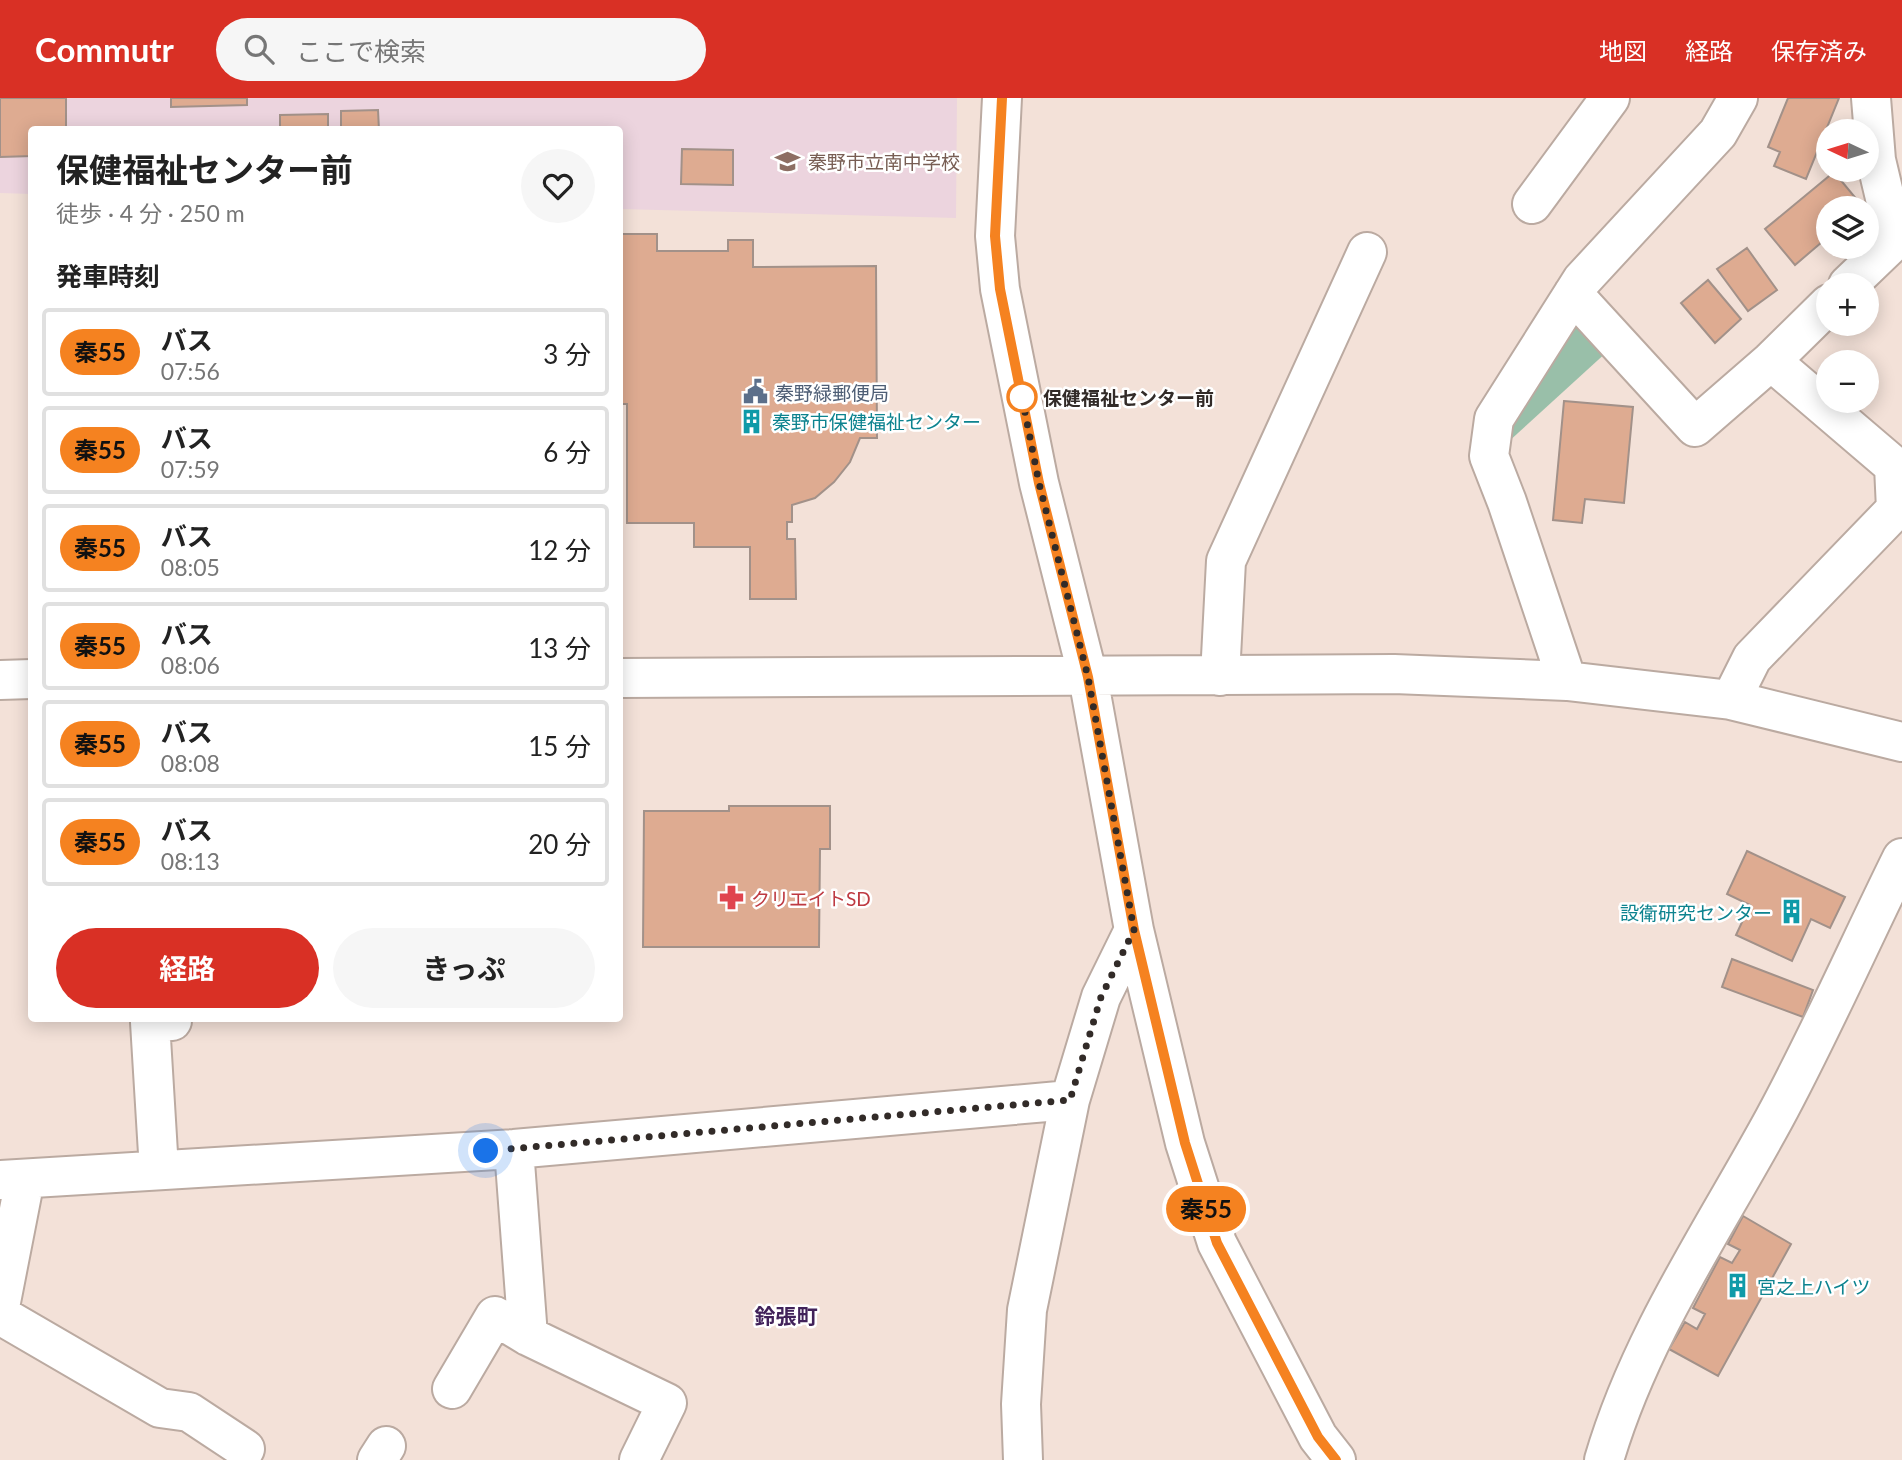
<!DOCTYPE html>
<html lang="ja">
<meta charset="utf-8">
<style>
:root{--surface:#fff;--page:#f6f6f6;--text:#222;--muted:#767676;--line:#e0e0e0;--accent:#d93025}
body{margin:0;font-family:Lato,"Noto Sans JP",sans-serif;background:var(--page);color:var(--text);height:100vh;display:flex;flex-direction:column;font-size:26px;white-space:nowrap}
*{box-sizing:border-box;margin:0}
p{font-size:23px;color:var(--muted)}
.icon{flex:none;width:38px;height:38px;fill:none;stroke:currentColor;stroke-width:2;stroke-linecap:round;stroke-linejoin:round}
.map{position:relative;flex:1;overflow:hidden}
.panel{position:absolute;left:28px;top:28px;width:595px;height:896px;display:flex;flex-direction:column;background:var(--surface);border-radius:7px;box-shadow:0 4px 18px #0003}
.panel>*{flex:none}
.badge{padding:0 14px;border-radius:23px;font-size:24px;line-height:46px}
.needle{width:46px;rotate:274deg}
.buttons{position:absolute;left:1816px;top:21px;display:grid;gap:14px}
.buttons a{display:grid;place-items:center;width:63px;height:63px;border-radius:50%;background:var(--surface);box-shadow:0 4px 18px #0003;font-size:35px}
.you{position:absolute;width:35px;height:35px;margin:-18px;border:5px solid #fff;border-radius:50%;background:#1a73e8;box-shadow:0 0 0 10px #1a73e833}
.map>.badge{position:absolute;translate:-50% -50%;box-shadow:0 0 0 4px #fff}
h2{padding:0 28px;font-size:26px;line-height:63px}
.round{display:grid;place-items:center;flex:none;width:74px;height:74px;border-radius:37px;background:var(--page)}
.headline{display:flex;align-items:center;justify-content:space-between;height:119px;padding:0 28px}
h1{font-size:33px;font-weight:700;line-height:52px}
.action{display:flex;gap:14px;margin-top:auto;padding:14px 28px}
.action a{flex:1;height:80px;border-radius:42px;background:var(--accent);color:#fff;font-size:28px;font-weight:700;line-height:80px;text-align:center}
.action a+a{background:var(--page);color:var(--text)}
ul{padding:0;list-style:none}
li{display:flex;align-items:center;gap:21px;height:88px;margin:0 14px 10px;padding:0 14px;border:4px solid var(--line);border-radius:7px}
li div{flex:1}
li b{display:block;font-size:26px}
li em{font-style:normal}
li .badge{min-width:77px;font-weight:700;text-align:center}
header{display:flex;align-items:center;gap:42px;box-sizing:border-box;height:98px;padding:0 35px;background:var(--accent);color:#fff}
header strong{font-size:33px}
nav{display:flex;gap:38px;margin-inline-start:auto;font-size:24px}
.search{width:490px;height:63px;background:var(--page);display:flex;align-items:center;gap:18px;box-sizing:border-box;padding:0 24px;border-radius:38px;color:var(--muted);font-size:26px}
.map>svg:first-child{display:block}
.education{fill:#ecd4de}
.green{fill:#99bfa9}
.building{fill:#deab91;stroke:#a29189;stroke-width:2}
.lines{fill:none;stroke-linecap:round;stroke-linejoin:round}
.minor-casing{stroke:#bbaaa1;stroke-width:42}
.minor{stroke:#fff;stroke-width:38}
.line-casing{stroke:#fff;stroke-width:16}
.line{stroke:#f58220;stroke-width:10}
.walk{stroke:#322b28;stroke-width:7;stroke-dasharray:0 12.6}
.stop-dot{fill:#fff;stroke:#f58220;stroke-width:3.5}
.labels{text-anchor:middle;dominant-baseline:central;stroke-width:5;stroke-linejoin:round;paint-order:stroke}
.education-label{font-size:19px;fill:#785e54;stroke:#fff;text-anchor:start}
.service-label{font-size:19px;fill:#4e5e75;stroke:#fff;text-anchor:start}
.stop-label{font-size:19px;font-weight:bold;fill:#322b28;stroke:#fff;text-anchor:start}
.culture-label{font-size:19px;fill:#0d838f;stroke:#fff;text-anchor:start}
.health-label{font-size:19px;fill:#be3a42;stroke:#fff;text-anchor:start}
.neighbourhood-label{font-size:21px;font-weight:bold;fill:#41225a;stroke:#fff}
</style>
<header>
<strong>Commutr</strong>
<div class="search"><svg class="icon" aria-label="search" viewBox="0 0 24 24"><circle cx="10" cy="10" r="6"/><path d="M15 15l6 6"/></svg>ここで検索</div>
<nav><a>地図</a><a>経路</a><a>保存済み</a></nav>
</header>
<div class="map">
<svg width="1902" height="1362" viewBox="0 0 1902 1362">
<rect width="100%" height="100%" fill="#f3e1d8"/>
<path class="education" d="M0 0H957L956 120 620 111V32H32L31 96 0 95Z"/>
<path class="green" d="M1586 225 1609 252 1507 345 1506 329 1567 228Z"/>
<path class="building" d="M0 0H66V32H32V58L0 59Z
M171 0H247V7L171 9Z
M1788 0H1839L1806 81 1774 68 1780 54 1768 49Z
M378 12 379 32H341V13Z
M328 16V32H280V17Z
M682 51 733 52V87L681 86Z
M1834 74 1863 109 1829 110V138L1795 167 1765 131Z
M620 136H657V153H728V142H753V169L876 168 877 340H860L850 364 834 384 815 400 792 407V424H787V441H795L796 501H750V449H694V425H627V306H620Z
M1747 150 1777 192 1748 213 1717 171Z
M1708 182 1741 221 1715 245 1681 205Z
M1564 303 1633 309 1624 405 1585 401 1582 425 1553 422Z
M729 708H830V751H820L819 849H643L644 713H729Z
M1747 753 1845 799 1830 830 1811 821 1792 863 1736 837 1750 807 1727 796Z
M1732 861 1813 892 1803 919 1722 889Z
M1743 1118 1791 1146 1718 1278 1669 1251 1685 1224 1697 1231 1705 1216 1693 1210 1720 1159 1732 1165 1740 1152 1728 1146Z"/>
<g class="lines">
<defs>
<path id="minor" d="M1002 0 995 138 1000 191 1039 385 1088 579 1134 832 1185 1045 1217 1145 1318 1339 1336 1362
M1532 106 1610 0
M1848 187 1895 142 1876 62 1871 0
M1573 196 1695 329 1771 263 1829 206
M1220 578 1226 463 1367 154
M620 580 1394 576 1567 583 1731 602 1902 644
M0 582 32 581
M1567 583 1507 404 1489 358 1494 321 1582 182 1718 35 1738 0
M1731 602 1752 560 1896 411 1894 368 1771 263
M514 1051 528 1238
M159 1072 150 924 172 923V920
M0 1082 514 1051 1070 1002
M0 1209 25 1081
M0 1217 160 1310 189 1314 245 1351
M452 1291 495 1218 528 1238 667 1305 639 1362
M377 1362 386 1348
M1023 1362 1021 1306 1027 1212 1070 1002 1101 899 1134 832
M1604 1362C1640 1239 1713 1133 1774 1021 1820 936 1859 847 1902 760"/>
</defs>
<use href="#minor" class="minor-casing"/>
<use href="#minor" class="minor"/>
</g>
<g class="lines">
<defs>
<path id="line" d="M1002 0 995 138 1000 191 1039 385 1088 579 1134 832 1185 1045 1217 1145 1318 1339 1336 1362"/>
</defs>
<use href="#line" class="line-casing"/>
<use href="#line" class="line"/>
<path class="walk" d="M486 1053 1070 1002 1101 899 1134 832 1088 579 1039 385 1020 289 1022 299"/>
</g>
<defs>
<symbol id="school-bare" viewBox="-9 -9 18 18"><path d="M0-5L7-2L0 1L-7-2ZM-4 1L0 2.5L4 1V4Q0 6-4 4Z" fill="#8d6e63" stroke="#fff" stroke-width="2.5" paint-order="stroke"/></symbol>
<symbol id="civic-bare" viewBox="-9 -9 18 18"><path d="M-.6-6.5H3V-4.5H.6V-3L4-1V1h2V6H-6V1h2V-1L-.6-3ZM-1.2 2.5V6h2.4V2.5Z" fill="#5c6f8a" stroke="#fff" stroke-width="2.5" paint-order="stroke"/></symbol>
<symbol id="building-bare" viewBox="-9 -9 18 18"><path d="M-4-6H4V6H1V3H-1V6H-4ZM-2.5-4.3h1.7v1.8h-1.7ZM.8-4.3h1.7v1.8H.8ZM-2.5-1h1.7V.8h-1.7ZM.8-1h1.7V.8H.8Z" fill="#0f9aa8" stroke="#fff" stroke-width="2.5" paint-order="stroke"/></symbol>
<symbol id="pharmacy-bare" viewBox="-9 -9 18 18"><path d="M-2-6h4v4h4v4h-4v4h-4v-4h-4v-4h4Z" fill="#e0444e" stroke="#fff" stroke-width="2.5" paint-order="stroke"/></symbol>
</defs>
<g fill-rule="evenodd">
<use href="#school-bare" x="770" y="46" width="35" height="35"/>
<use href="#civic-bare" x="738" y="276" width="35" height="35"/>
<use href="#building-bare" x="734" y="306" width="35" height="35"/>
<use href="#pharmacy-bare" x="714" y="782" width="35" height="35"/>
<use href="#building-bare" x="1774" y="796" width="35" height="35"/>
<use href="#building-bare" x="1720" y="1170" width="35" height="35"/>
</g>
<circle class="stop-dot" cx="1022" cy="299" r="14"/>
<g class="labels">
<g class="education-label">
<text x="808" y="63">秦野市立南中学校</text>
</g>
<g class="service-label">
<text x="775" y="294">秦野緑郵便局</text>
</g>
<g class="stop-label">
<text x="1043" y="299">保健福祉センター前</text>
</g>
<g class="culture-label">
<text x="772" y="323">秦野市保健福祉センター</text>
<text x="1772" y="814" text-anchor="end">設衛研究センター</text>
<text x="1757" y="1188">宮之上ハイツ</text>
</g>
<g class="health-label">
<text x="751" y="800">クリエイトSD</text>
</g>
<g class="neighbourhood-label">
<text x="786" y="1217">鈴張町</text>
</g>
</g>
</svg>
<div class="buttons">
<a><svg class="needle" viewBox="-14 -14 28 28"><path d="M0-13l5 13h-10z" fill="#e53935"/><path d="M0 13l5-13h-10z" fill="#767676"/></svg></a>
<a><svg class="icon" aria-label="layers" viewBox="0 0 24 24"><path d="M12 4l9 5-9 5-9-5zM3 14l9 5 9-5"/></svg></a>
<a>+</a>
<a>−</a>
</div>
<div class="you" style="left:486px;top:1053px"></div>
<b class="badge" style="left:1206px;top:1111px;background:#f58220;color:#111">秦55</b>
<section class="panel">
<div class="headline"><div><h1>保健福祉センター前</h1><p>徒歩 · 4 分 · 250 m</p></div><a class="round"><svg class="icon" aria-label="heart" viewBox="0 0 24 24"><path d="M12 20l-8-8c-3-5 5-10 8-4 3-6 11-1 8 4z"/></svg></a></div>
<h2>発車時刻</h2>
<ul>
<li><span class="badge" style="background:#f58220;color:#111">秦55</span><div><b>バス</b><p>07:56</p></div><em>3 分</em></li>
<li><span class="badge" style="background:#f58220;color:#111">秦55</span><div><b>バス</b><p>07:59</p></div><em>6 分</em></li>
<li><span class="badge" style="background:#f58220;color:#111">秦55</span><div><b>バス</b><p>08:05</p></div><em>12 分</em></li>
<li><span class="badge" style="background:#f58220;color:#111">秦55</span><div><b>バス</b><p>08:06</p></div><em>13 分</em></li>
<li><span class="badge" style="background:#f58220;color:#111">秦55</span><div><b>バス</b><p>08:08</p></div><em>15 分</em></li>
<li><span class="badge" style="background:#f58220;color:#111">秦55</span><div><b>バス</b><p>08:13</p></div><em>20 分</em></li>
</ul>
<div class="action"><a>経路</a><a>きっぷ</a></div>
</section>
</div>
